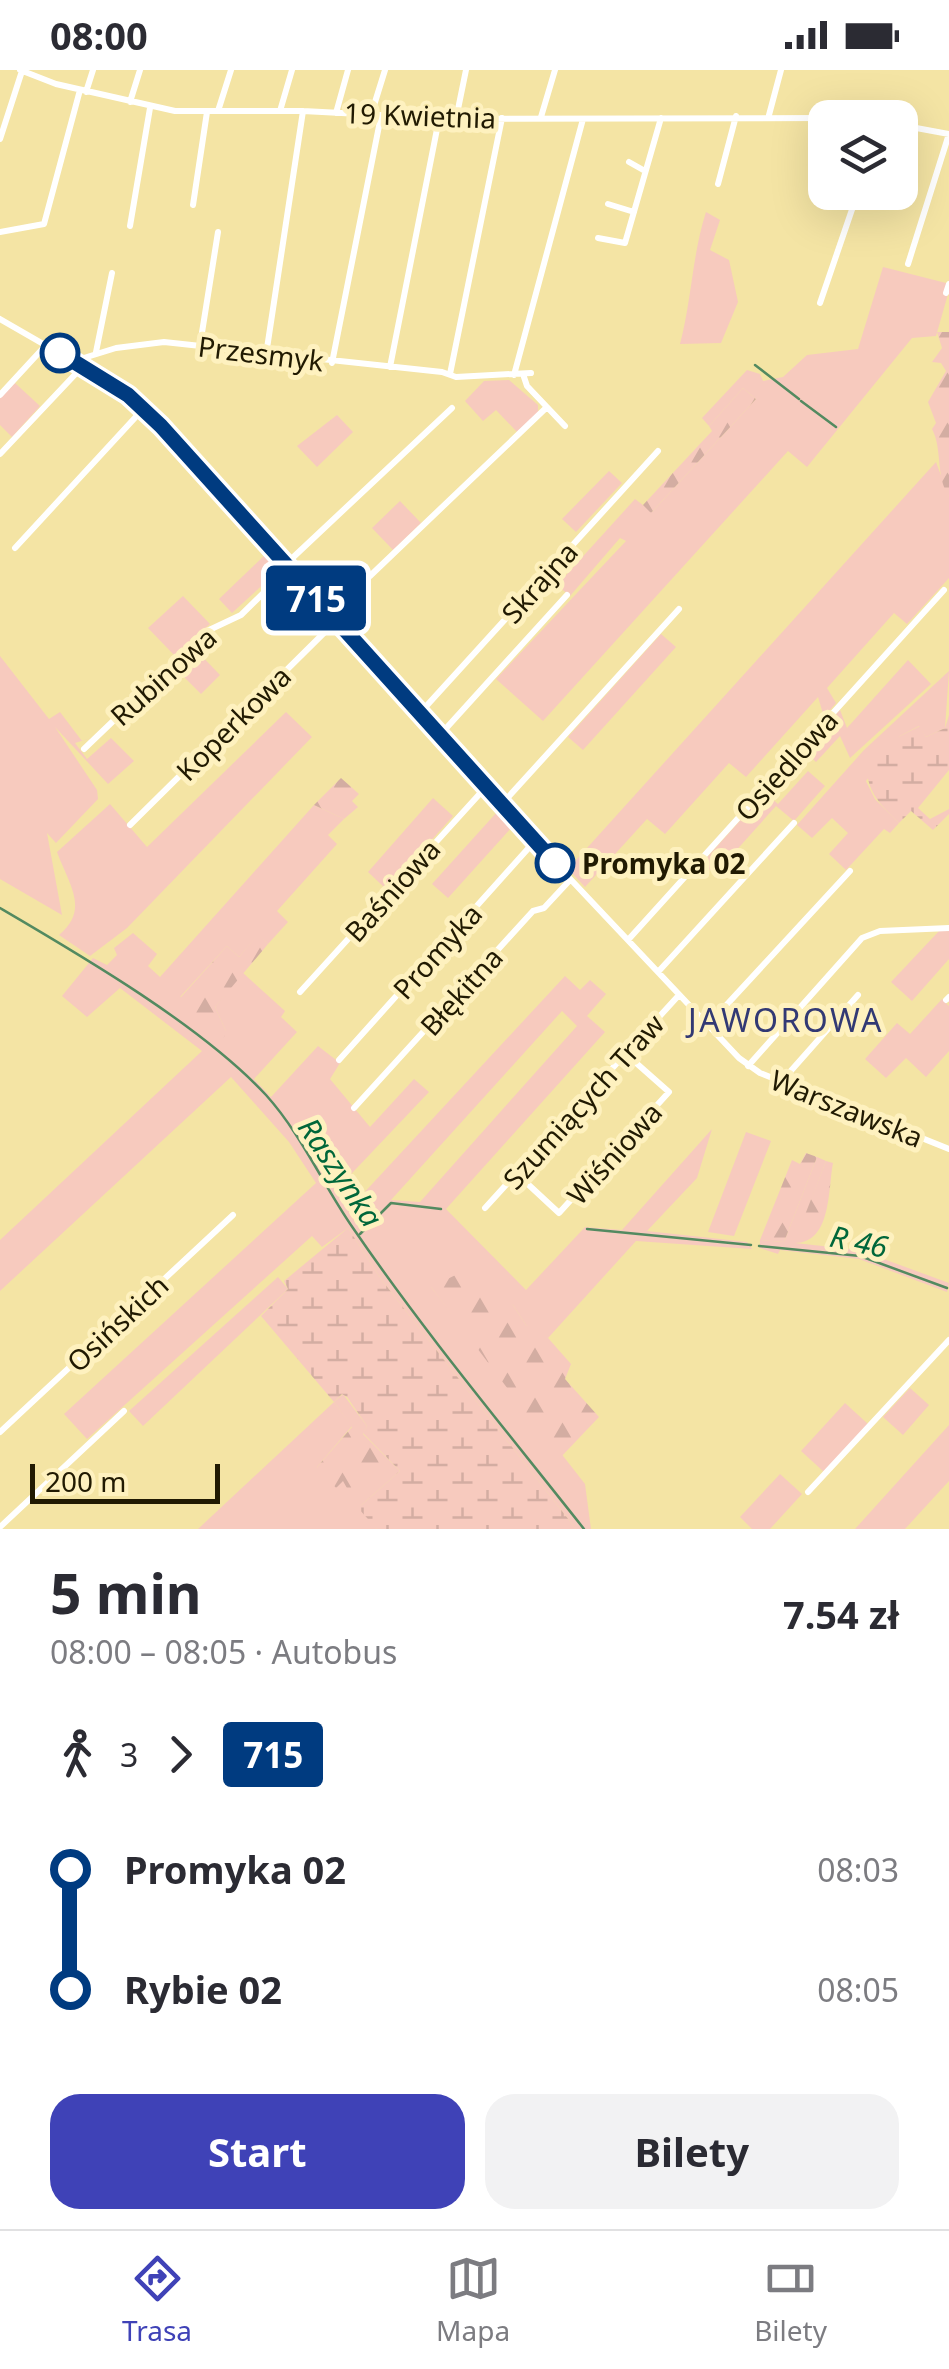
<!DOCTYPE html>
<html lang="pl">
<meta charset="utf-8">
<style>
:root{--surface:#fff;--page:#f2f2f3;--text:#2b2b33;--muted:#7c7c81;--line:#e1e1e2;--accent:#3f42b7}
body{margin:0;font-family:"Noto Sans",sans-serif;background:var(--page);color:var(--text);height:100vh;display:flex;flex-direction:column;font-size:38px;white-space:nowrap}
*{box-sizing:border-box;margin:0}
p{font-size:32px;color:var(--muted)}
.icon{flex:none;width:55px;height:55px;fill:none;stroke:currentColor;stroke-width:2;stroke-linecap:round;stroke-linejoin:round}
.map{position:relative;height:1459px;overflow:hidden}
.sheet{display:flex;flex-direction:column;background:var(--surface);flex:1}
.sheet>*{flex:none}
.badge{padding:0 20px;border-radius:8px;font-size:35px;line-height:65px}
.tools{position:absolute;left:808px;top:30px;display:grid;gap:20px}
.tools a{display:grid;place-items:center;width:110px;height:110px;border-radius:20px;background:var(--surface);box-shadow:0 10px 40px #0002;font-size:50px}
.scale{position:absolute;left:30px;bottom:25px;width:190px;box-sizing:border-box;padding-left:10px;border:5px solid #211a02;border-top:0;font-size:28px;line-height:35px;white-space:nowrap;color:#211a02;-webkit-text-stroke:8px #fef1bf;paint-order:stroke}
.map>.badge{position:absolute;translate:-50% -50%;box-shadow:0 0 0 5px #fff}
.legs{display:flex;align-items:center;gap:15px;height:110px;padding:0 50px;font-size:32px}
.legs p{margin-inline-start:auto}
.summary{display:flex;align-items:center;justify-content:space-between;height:170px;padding:0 50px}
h1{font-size:55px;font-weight:700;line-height:75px}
.action{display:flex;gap:20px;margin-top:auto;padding:20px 50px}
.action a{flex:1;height:115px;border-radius:30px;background:var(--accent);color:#fff;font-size:40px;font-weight:700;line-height:115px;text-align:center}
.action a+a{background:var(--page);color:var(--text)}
ul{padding:0 50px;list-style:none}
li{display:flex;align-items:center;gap:35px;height:120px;font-size:38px}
li i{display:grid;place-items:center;width:15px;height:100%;margin:0 12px;background:currentColor}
li i::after{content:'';width:25px;height:25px;margin:-12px;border:8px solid;border-radius:50%;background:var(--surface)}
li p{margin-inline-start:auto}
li:first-child i{background:linear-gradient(#0000 50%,currentColor 0)}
li:last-child i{background:linear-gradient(currentColor 50%,#0000 0)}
.status{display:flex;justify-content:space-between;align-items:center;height:70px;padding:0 50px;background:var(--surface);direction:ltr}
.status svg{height:28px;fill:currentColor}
.tabs{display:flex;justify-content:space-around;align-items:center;height:140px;border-top:2px solid var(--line);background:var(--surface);font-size:28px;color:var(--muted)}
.tabs a{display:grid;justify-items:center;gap:5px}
.tabs .selected{color:var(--accent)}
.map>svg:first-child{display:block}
.green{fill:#f7cabe;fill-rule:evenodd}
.forest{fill:url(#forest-firs)}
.wetland{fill:url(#wetland-marsh)}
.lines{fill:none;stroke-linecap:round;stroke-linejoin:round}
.stream{stroke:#538a60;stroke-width:2.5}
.minor{stroke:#fff;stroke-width:6}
.line-1-casing{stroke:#fff;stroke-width:22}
.line-1{stroke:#003b80;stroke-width:15}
.stop-1-dot{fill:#fff;stroke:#003b80;stroke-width:5}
.labels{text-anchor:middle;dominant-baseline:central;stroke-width:10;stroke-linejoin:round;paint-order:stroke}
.street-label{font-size:28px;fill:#211a02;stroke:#fef1bf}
.stop-label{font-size:28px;font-weight:bold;fill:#211a02;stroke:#fef1bf;text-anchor:start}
.water-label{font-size:30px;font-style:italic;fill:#00673a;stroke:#fef1bf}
.quarter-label{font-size:32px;letter-spacing:2.5px;fill:#323974;stroke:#fef1bf}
</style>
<div class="status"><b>08:00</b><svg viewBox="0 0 49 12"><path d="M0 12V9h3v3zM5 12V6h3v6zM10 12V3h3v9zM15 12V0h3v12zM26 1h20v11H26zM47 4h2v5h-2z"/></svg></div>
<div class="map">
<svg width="949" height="1459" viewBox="0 0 949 1459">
<defs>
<pattern id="forest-firs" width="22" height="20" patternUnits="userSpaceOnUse" patternTransform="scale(2.5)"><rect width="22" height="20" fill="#f7cabe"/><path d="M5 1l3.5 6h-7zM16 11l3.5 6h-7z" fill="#d3ada2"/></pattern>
<pattern id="wetland-marsh" width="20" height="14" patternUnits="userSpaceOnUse" patternTransform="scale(2.5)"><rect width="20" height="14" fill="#f7cabe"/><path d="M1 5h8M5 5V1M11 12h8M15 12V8" fill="none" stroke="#d3ada2"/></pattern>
</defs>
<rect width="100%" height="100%" fill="#f4e4a4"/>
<path class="green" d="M706 142 720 150 710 180 729 190 738 232 721 273 680 274C692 228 692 186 706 142Z
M883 197 946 213 948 224 936 266 912 268 807 397 788 381 543 651 496 609 626 471 620 468 570 526 557 515 635 429 652 442 756 329 743 318 709 356 702 348 747 300 760 304 763 311 783 307 807 285 858 279Z
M509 310 538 335V342L517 362 496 340 483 351 465 331 484 311Z
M15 313 40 336 12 367 0 355V328Z
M337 345 353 362 317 397 297 376Z
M936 392 949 427V508L907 554 894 543 827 618 836 633 824 647 818 627 746 707 729 693 665 764 647 749 585 817 568 799Z
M609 401 622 413 576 462 562 449Z
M400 431 421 453 393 480 372 458Z
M267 483 281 498 232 543 219 529Z
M183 526 210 554 174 585 148 558Z
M661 564 676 577 583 680 568 667Z
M195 579 220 605 201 624 175 598Z
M0 586 49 649 60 642 82 671 94 667 75 673 87 689 111 668 134 691 108 714 55 657 97 720 98 729 56 773 47 763 62 845 0 809Z
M908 590 931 614 850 688 840 666 816 692 803 680 840 640 847 658Z
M949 601 945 658 926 667 919 656 900 666 866 711 875 729 899 753 890 763 884 759 846 800 829 784 848 763 832 748 812 768 797 755 864 680Z
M286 642 312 667 127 858 90 886 59 865C90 839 69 815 57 782L110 734 147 777Z
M808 701 825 716 794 751 776 736 715 804 702 793 765 723 778 734Z
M433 728 453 746 387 820 368 802Z
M314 735 344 749 328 765 337 774 277 841 288 852 268 874 258 865 239 887 227 876 180 927 226 961 215 937 242 902 285 941 281 947 297 962 254 1009 271 1027 318 976 340 993 330 1009 370 1057 414 1009 429 1022 336 1120 348 1140 565 906 580 920 590 910 606 924 587 946 605 962 446 1139 526 1220 585 1157 622 1160 712 1059 697 1108 647 1161 747 1172 752 1179 636 1171 548 1268 526 1255 513 1235 431 1217 585 1414 591 1459H576L381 1209 348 1158 322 1177 312 1166 87 1369 64 1344 316 1113 289 1072 231 1007 0 1221V1170L202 981 120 918 87 947 62 926 93 888 107 895 117 885 114 878 133 863 157 884 148 896 160 907ZM562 941 577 956 420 1132 391 1130Z
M497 742 512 757 448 828 432 814Z
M940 860H949V889L912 931 891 912Z
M942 929 949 936V981L926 1007 906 988 886 1008 865 989 897 953 910 964Z
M746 1062 771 1071 734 1166 708 1162Z
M817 1087 826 1091 795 1173 859 1180 949 1213 947 1222 859 1189 780 1180 778 1184 760 1178V1170L784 1172Z
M278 1207 288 1219 143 1356 129 1341Z
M910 1318 929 1335 903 1365 883 1347Z
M334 1332 352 1356 317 1397 343 1410 377 1459H198Z
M845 1333 868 1354 824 1402 801 1381Z
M949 1355V1411L905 1459H855Z
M780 1404 802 1424 770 1459H752L740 1447Z"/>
<path class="forest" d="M937 262H949V427C935 405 943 380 932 359L936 353 928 332 946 301 941 293 932 292 942 278Z
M743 318 756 329 651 443 643 435 712 361 709 356Z
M341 708 359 724 352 731 358 737 344 749 314 735Z
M258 864 268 874 215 937 226 961 222 973 213 975 158 931 171 924 181 927 227 876 239 887Z
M806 1083 817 1087 784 1172 760 1170 792 1090 800 1094Z
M826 1091 833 1093C828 1118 832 1174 794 1173Z
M472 1197 479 1215 513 1235 526 1255 541 1260 571 1294 565 1309 599 1347 560 1388 431 1217Z
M343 1324 367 1356 363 1364 400 1401 358 1438 343 1411 336 1418 317 1397 352 1357 334 1332Z"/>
<path class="wetland" d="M949 645V700L918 738 930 749 949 739V744L933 760 911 741 899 753C881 735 866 722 867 695L900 666 920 656 926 667 945 658Z
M348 1158 381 1209 576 1459H377L358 1438 400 1401 363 1363 367 1356 347 1327 342 1324 334 1332 261 1246 288 1219 284 1211Z"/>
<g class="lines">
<path class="stream" d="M755 295 799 329
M801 331 836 357
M0 838C82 886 202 956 266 1025 302 1065 323 1115 353 1158 424 1262 506 1360 584 1459
M587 1159 751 1175
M360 1164 391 1133 441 1139
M759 1176 860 1186 947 1218"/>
<path class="minor" d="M20 0 56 14 175 41H303L456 49 827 48
M86 22 93 0
M130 32 140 0
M218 41 231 0
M280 41 292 0
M336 43 348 0
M371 45 385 0
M769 45 781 0
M541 47 555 0
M456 49 466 0
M900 55 949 64
M0 69 22 1
M629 92 645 101
M718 114 736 46
M815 130 825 98
M608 134 634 142
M193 135 207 42
M130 156 150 38
M0 162 44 154 80 20
M598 168 625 173 661 48
M908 194 949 64
M946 223 949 214
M820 233 858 122
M0 249 111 313 144 338 508 743 739 988 760 1003 949 1079
M200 275 218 162
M96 282 112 203
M266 285 303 41
M74 291 116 278 164 272 442 302 456 307 531 303
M332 293 381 46
M390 297 439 49
M450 304 502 48
M523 304 527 316 565 356
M514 305 583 49
M0 325 46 275
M0 384 83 296
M15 478 144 338
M286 494 452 338
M370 506 547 337
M420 643 658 381
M440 665 567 525
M84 679 207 561 241 545 289 498
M501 735 679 539
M130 755 336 551
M628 870 944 520
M658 902 794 753
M300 922 485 718
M946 930 949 927
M708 955 850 801
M339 990 534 772
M748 996 862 868 880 861 949 858
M781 1012 858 925
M354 1038 533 841 544 838 570 810
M517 1104 559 1143 669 1022 626 984
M485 1138 679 925
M0 1362 233 1145
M808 1422 949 1270
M0 1457 124 1341"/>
</g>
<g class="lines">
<defs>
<path id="line-1" d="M60 283 128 325 161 356 555 793"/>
</defs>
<use href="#line-1" class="line-1-casing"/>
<use href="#line-1" class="line-1"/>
</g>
<g class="stop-1-dot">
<circle cx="60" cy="283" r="18"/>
<circle cx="555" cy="793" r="18"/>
</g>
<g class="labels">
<g class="street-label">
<text transform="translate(420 45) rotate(2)">19 Kwietnia</text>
<text transform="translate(261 283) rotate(7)">Przesmyk</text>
<text transform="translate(539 512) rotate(-48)">Skrajna</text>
<text transform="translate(163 606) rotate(-42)">Rubinowa</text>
<text transform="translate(233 653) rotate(-45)">Koperkowa</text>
<text transform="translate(786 695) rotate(-48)">Osiedlowa</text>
<text transform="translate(392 820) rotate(-48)">Baśniowa</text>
<text transform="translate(437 881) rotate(-48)">Promyka</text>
<text transform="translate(461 921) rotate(-48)">Błękitna</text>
<text transform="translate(583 1031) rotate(-48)">Szumiących Traw</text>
<text transform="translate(847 1038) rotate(22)">Warszawska</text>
<text transform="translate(614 1083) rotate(-48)">Wiśniowa</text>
<text transform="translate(117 1253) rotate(-43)">Osińskich</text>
</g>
<g class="stop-label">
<text x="582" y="793">Promyka 02</text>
</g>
<g class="water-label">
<text transform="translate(341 1102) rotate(56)">Raszynka</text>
<text transform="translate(859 1171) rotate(12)">R 46</text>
</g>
<g class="quarter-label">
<text x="786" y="949">JAWOROWA</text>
</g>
</g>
</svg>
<div class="tools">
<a><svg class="icon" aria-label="layers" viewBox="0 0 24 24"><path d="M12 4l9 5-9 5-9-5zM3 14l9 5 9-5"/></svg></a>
</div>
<div class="scale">200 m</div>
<b class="badge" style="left:316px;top:528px;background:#003b80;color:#fff">715</b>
</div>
<section class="sheet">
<div class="summary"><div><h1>5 min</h1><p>08:00 – 08:05 · Autobus</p></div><b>7.54 zł</b></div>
<div class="legs"><svg class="icon" aria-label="walk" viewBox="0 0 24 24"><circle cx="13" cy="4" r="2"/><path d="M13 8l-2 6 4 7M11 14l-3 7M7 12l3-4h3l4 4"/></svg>3<svg class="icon" aria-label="forward" viewBox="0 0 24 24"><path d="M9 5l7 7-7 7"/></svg><b class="badge" style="background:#003b80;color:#fff">715</b></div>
<ul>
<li><i style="color:#003b80"></i><b>Promyka 02</b><p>08:03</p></li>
<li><i style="color:#003b80"></i><b>Rybie 02</b><p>08:05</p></li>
</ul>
<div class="action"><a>Start</a><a>Bilety</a></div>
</section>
<nav class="tabs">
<a class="selected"><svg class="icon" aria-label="directions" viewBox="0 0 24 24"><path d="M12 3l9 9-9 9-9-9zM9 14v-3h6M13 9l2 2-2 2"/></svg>Trasa</a>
<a><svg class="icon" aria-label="map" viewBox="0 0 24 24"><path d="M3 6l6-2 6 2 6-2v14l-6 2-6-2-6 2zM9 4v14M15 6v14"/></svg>Mapa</a>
<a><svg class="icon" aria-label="tickets" viewBox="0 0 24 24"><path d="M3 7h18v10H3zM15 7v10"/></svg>Bilety</a>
</nav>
